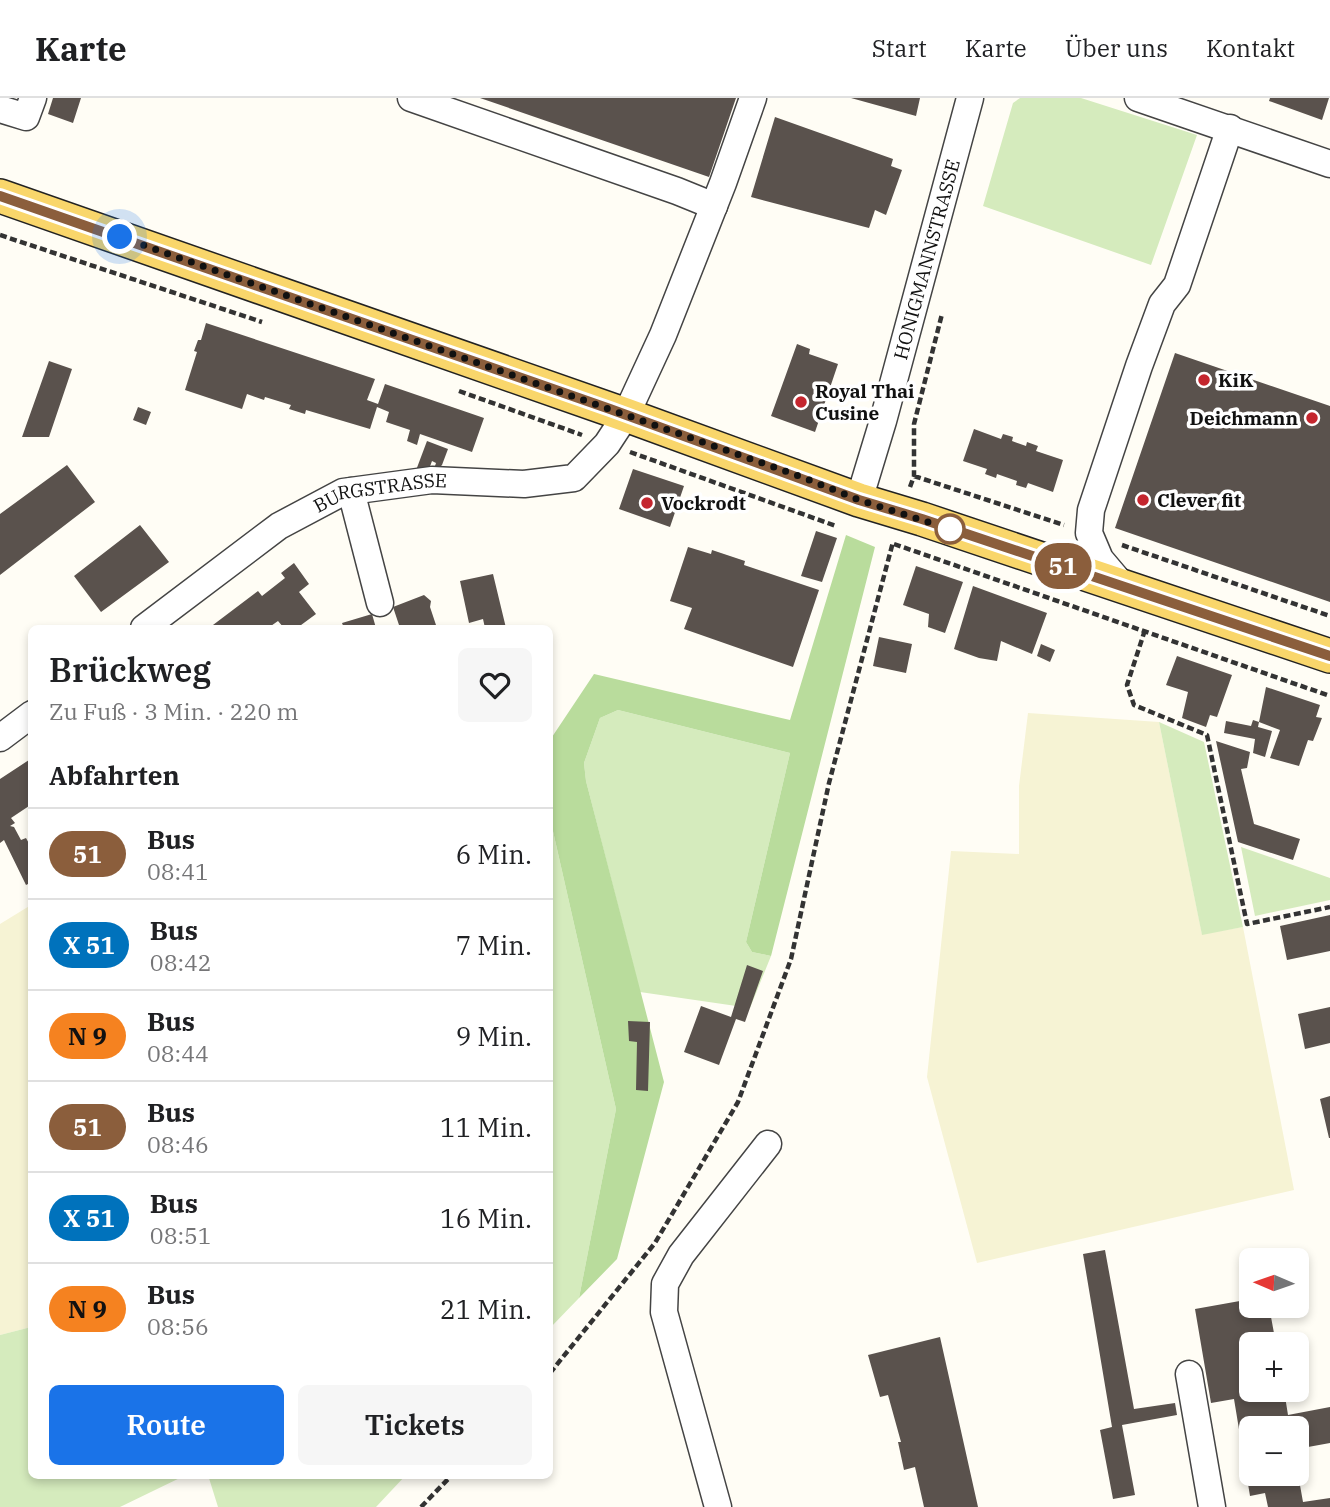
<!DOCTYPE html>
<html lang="de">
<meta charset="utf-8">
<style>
:root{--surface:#fff;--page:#f6f6f6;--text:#202124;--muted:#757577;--line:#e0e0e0;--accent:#1a73e8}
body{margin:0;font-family:"IBM Plex Serif",serif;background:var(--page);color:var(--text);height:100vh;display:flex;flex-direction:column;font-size:26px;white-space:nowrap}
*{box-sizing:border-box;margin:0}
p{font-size:23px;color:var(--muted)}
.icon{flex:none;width:38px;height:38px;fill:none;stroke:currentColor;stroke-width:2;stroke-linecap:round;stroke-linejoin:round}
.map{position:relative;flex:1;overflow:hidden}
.drawer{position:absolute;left:28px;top:527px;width:525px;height:854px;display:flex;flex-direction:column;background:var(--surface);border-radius:10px;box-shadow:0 4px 10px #0003}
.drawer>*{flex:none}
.badge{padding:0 14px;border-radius:23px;font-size:24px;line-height:46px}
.needle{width:46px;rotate:272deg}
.tools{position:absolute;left:1239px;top:1150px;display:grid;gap:14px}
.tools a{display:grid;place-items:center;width:70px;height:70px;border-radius:10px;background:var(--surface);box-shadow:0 4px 10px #0003;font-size:35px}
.you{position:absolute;width:35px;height:35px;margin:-18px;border:5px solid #fff;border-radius:50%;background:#1a73e8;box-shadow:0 0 0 10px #1a73e833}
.map>.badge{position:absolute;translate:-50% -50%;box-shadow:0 0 0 4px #fff}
h2{padding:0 21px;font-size:26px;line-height:63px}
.round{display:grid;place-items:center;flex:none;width:74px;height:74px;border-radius:10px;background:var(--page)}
.summary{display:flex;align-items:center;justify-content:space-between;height:119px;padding:0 21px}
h1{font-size:33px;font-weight:600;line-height:52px}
.button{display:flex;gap:14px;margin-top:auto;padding:14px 21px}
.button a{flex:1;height:80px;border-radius:10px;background:var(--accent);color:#fff;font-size:28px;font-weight:600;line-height:80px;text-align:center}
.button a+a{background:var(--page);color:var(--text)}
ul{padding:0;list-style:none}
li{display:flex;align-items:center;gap:21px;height:91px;padding:0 21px;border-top:2px solid var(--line)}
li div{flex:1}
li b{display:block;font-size:26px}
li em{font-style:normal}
li .badge{min-width:77px;font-weight:700;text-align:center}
header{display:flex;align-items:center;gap:42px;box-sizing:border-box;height:98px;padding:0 35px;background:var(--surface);border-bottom:2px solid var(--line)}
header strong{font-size:33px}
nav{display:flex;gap:38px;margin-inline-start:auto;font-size:24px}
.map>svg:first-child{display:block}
.farmland{fill:#f6f3d4}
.green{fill:#d5ebbd}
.forest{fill:#b9dc9c}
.building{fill:#5a524d}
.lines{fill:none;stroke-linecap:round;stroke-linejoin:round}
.minor-casing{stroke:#444;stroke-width:29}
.major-casing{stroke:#222;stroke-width:36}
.path{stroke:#333;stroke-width:4.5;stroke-dasharray:7 3.5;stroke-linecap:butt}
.minor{stroke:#fff;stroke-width:26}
.major{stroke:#f9d66b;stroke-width:33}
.line-casing{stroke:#fff;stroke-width:16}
.line{stroke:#8b5e3c;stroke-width:10}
.walk{stroke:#111;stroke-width:7;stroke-dasharray:0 12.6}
.poi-dot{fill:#c4262e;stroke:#fff;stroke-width:2.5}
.stop-dot{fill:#fff;stroke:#8b5e3c;stroke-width:3.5}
.labels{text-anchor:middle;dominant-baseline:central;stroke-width:7;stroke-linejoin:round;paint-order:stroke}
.street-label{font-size:19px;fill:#111;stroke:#fff}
.poi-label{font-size:19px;font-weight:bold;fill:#111;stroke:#fff;text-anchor:start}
</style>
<header>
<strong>Karte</strong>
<nav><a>Start</a><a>Karte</a><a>Über uns</a><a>Kontakt</a></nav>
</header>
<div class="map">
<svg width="1330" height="1409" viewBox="0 0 1330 1409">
<rect width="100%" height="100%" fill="#fffdf5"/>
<path class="farmland" d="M1028 615 1159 624 1202 836 1243 829 1294 1092 977 1165 927 979 951 753 1019 756V688Z
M31 807V1229L0 1237V826Z"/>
<path class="green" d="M1020 0H1081L1197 37 1151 167 983 108 1013 5Z
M618 612 790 655 746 844 752 854 771 858 750 910 640 894 586 683 584 665 600 620Z
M1159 624 1204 644 1243 829 1202 837Z
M550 720 616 1011 579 1200 550 1230Z
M1241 749 1330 780V802L1255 818Z
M31 1229 32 1377H186L120 1409H0V1237Z
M208 1377H406L376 1409H218Z"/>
<path class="forest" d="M846 437 875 449 771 858 752 854 746 844 790 655 618 612 600 620 584 665 586 683 664 984 617 1161 579 1200 616 1011 550 720V642L594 576 790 622Z"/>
<path class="building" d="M53 0H81L73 25 48 16Z
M480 0H736L709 79Z
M851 0H920L916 18Z
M1270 0H1329L1322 22 1269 3Z
M775 19 893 61 891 68 902 72 886 117 875 112 869 130 751 99Z
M206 225 375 281 367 302 378 306 385 286 484 320 472 354 420 336 417 347 407 343 410 332 386 324 389 314 377 309 370 331 306 312 305 316 289 311 291 307 265 299 264 302 247 296 242 311 185 292 197 254 194 253 198 242H201Z
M797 246 810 251 809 256 838 266 815 334 771 318Z
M1175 255 1330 308V504L1115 430Z
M49 263 72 271 49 339H22Z
M138 309 151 314 146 327 133 322Z
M974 331 1001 341 1003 336 1013 339 1012 343 1026 348 1027 344 1038 348 1036 353 1063 362 1053 394 1028 385 1026 390 1016 387 1017 383 997 376 996 380 985 376 987 371 963 363Z
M427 343 448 351 442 367 439 370 435 368 436 365 432 363 428 374 415 375Z
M67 367 95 404 0 477V416Z
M633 371 684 388 670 429 619 411Z
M140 427 169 464 101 514 74 478Z
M816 433 837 440 822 484 801 478Z
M688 449 711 456 712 452 745 463 744 467 819 492 793 569 684 531 692 510 670 503Z
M294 465 309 486 299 494 316 516 297 530H284L278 523 268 530H209L258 493 262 498 285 480 281 475Z
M916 468 963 484 945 535 928 529 929 516 903 507Z
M493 476 506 530H485L483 521 469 525 460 483Z
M973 488 1047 515 1032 556 1001 543 997 563 979 560 954 551Z
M424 497 431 503 430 509 437 530H400L393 509Z
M372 516 376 530H344L342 525Z
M879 539 912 546 906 575 873 568Z
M1041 546 1055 552 1050 564 1037 558Z
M1177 558 1232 577 1217 619 1210 617 1206 629 1182 620 1188 594 1166 587Z
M1266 589 1320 607 1316 619 1322 620 1313 643 1308 642 1299 668 1270 660 1280 632 1259 624Z
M1253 622 1259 624 1258 629 1272 633 1265 659 1253 655 1255 641 1224 635 1226 623 1251 628Z
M1216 643 1250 654 1247 670 1241 671 1254 726 1300 741 1293 762 1238 744Z
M32 660V706L11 720 15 725 10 728 14 729 21 742 26 740 32 751V784L26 787 4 742 0 745V681Z
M1330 817V853L1287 862 1280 828Z
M747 867 763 873 745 924 736 921 719 967 684 954 701 908 731 919Z
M1330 909V945L1305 951 1298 916Z
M628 923 650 924 648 993 636 992 637 944 629 943Z
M1330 998V1040H1329L1320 1001Z
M1105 1152 1134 1311 1175 1305 1177 1317 1122 1327 1135 1397 1113 1401 1100 1332 1112 1329 1083 1156Z
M1251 1201V1208H1269L1276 1246H1251V1292H1284L1288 1317 1330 1309V1345L1297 1351V1330H1251V1376H1298L1303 1404 1330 1400V1409H1268L1265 1395 1250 1398 1234 1301 1211 1305 1195 1211Z
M940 1239 978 1409H924L915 1369 904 1372 898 1344H901L888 1297 880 1299 868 1257Z"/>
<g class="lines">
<defs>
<g id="minor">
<path d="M411 0 677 93 714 108"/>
<path d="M1138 0 1330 66"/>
<path d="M0 11 26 19 33 0"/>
<path d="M351 393 380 505"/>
<path id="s1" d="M859 402 883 323 970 0"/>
<path d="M1122 487 1100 461 1089 435 1091 412 1139 268 1162 206 1177 187 1230 30"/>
<path id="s2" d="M144 530 279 428 343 394 432 382 524 386 574 380 607 346 626 317 663 237 723 85 753 0"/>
<path d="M0 640 32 616"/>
<path d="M1189 1276 1212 1409"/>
<path d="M718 1409 664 1214 665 1186 681 1157 768 1046"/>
</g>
<path id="major" d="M0 98 626 317 859 402 922 421 1330 558"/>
</defs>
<use href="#minor" class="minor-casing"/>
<use href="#major" class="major-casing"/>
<path class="path" d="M0 137 262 224
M459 293 582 337
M630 354 836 428
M914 378 1064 427
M910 389 914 378V326L942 216
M894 446 1330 598
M1122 447 1330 518
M1145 532 1127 587 1134 607 1207 637 1247 826 1330 809
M550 1275 655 1145 738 1004 791 861 829 685 893 444
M421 1409 452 1377"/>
<use href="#minor" class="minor"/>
<use href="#major" class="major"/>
</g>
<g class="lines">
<defs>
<path id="line" d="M0 98 610 311 859 402 922 421 1330 558"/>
</defs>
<use href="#line" class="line-casing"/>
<use href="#line" class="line"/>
<path class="walk" d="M120 139 802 379 859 402 950 431"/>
</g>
<g class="poi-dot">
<circle cx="1204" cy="282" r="7"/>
<circle cx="801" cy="304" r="7"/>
<circle cx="1312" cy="320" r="7"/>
<circle cx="1143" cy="402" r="7"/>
<circle cx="647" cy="405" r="7"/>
</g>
<circle class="stop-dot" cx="950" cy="431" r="14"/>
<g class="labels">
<g class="street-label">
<text stroke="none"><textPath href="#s1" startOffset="250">HONIGMANNSTRASSE</textPath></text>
<text stroke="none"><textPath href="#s2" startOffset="278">BURGSTRASSE</textPath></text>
</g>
<g class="poi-label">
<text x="1218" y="282">KiK</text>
<text x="815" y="293">Royal Thai<tspan x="815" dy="22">Cusine</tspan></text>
<text x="1298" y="320" text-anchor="end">Deichmann</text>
<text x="1157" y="402">Clever fit</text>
<text x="661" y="405">Vockrodt</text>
</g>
</g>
</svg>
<div class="tools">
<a><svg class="needle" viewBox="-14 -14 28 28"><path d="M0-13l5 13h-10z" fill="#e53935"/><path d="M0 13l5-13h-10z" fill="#757577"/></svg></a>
<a>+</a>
<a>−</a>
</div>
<div class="you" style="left:120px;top:139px"></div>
<b class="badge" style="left:1063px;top:468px;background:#8b5e3c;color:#fff">51</b>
<section class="drawer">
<div class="summary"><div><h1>Brückweg</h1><p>Zu Fuß · 3 Min. · 220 m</p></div><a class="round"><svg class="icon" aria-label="heart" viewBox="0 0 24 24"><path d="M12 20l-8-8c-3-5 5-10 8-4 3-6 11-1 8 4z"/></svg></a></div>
<h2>Abfahrten</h2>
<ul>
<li><span class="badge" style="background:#8b5e3c;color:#fff">51</span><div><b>Bus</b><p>08:41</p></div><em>6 Min.</em></li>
<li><span class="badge" style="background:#0072bc;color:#fff">X 51</span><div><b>Bus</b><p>08:42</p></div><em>7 Min.</em></li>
<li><span class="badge" style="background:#f58220;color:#111">N 9</span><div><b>Bus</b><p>08:44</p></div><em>9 Min.</em></li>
<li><span class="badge" style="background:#8b5e3c;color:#fff">51</span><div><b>Bus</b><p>08:46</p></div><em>11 Min.</em></li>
<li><span class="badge" style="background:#0072bc;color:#fff">X 51</span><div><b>Bus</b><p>08:51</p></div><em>16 Min.</em></li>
<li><span class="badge" style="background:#f58220;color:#111">N 9</span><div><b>Bus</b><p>08:56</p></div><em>21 Min.</em></li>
</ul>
<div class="button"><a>Route</a><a>Tickets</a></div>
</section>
</div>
